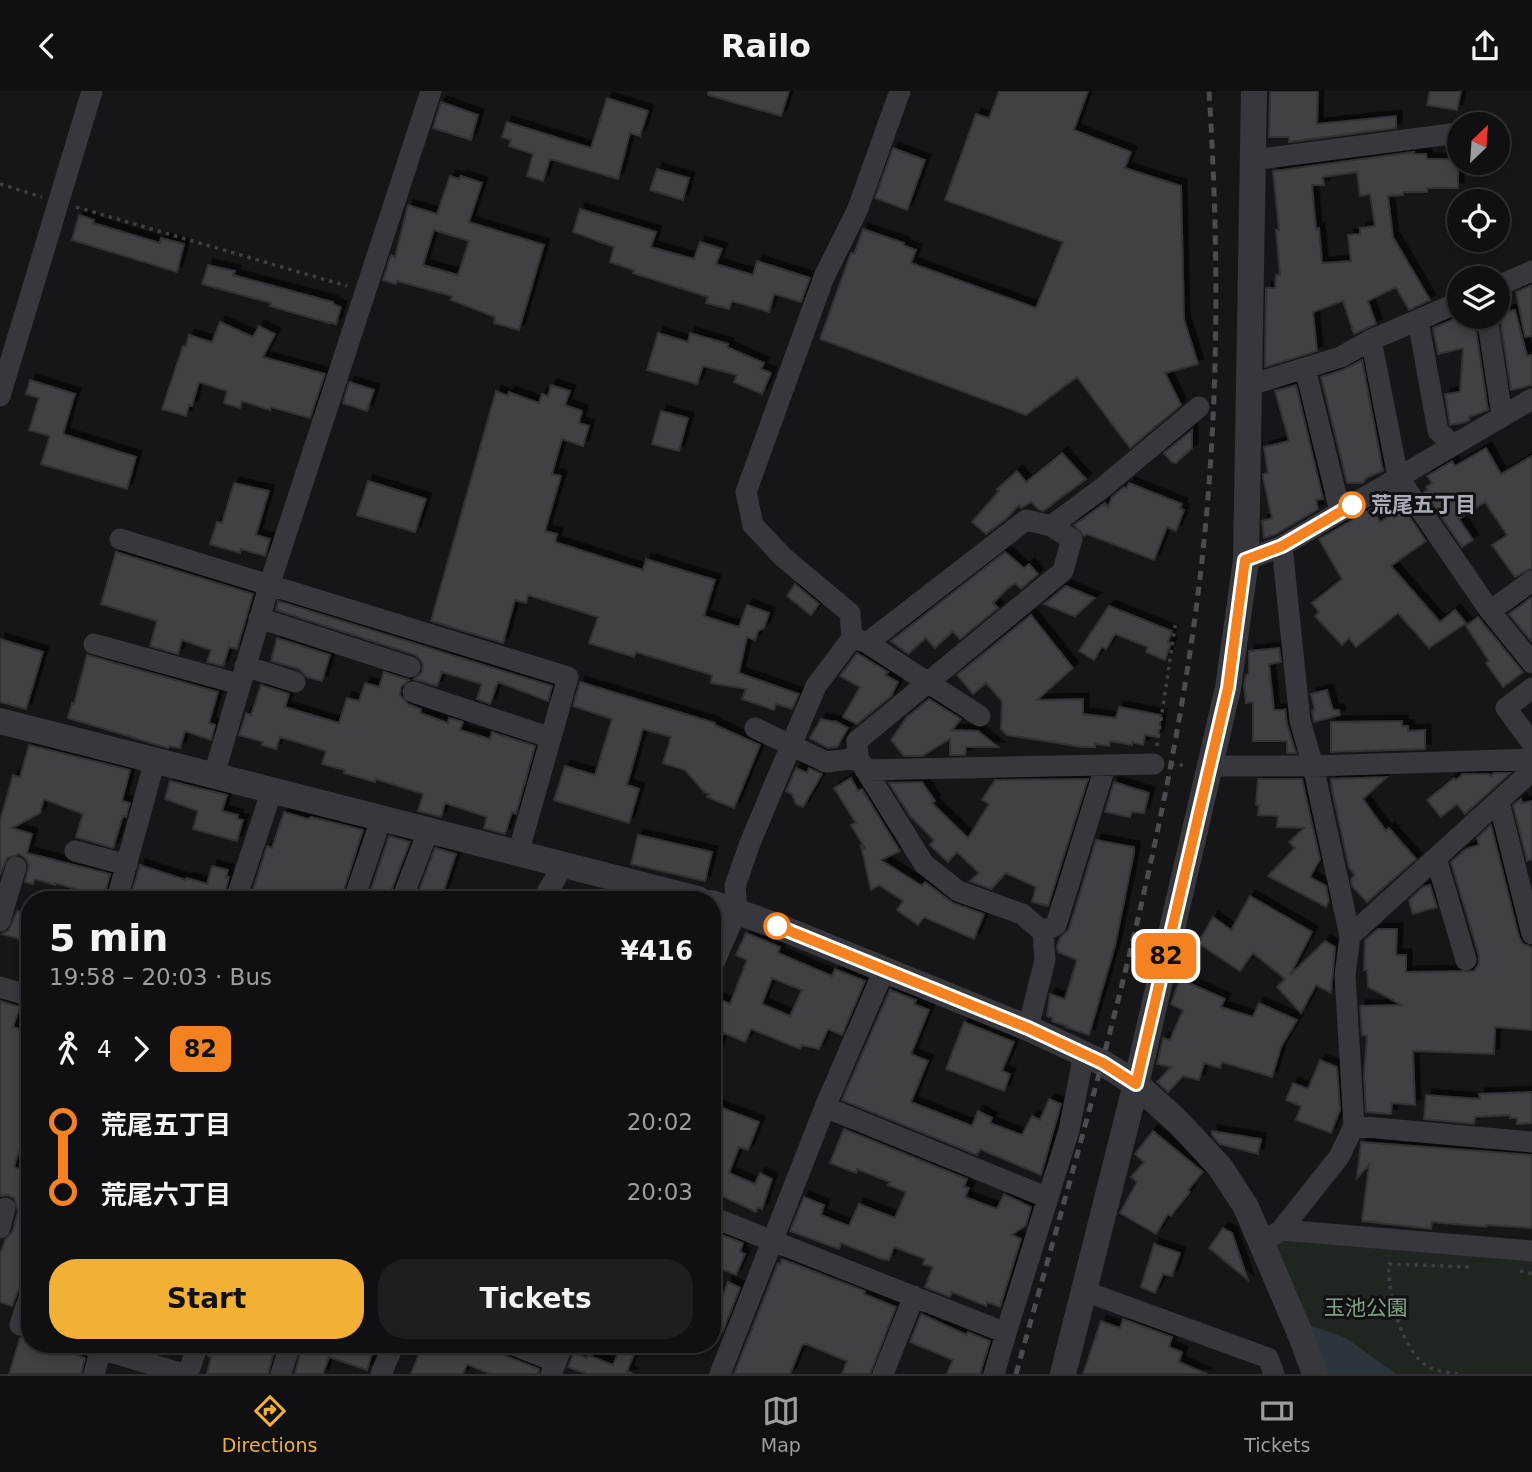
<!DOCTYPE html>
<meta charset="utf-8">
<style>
:root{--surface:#101012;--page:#1e1e20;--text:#f1f3f6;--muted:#9c9d9f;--line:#303032;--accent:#f2b134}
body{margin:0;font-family:"DejaVu Sans","Noto Sans JP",sans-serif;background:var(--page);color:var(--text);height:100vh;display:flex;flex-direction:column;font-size:26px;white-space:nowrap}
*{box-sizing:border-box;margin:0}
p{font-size:23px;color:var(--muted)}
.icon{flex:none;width:38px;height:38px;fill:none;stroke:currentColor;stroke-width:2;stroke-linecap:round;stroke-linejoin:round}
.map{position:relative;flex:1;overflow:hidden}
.panel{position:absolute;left:21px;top:800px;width:700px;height:462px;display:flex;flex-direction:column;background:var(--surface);border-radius:28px;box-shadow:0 4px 10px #0003,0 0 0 2px var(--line)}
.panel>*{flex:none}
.badge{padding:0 14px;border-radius:10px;font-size:24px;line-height:46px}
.needle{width:46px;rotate:25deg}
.buttons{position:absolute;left:1447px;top:21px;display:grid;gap:14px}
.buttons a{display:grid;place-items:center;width:63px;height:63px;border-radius:50%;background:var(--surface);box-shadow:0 4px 10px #0003,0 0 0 2px var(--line);font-size:35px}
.map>.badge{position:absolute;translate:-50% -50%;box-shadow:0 0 0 4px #fff}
.legs{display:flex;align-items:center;gap:10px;height:77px;padding:0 28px;font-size:23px}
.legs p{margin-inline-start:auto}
.headline{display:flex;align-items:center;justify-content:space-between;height:119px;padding:0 28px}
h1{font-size:38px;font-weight:800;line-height:52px}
.action{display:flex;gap:14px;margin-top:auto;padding:14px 28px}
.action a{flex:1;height:80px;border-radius:28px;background:var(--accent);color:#111;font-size:28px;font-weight:800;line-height:80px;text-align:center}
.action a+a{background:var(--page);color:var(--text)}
ul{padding:0 28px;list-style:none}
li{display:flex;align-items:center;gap:24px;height:70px;font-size:26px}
li i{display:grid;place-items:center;width:10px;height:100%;margin:0 9px;background:currentColor}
li i::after{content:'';width:18px;height:18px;margin:-9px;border:5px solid;border-radius:50%;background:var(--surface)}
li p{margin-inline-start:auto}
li:first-child i{background:linear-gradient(#0000 50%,currentColor 0)}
li:last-child i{background:linear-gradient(currentColor 50%,#0000 0)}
header{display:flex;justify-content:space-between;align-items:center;height:91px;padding:0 28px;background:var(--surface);font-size:32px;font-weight:800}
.dock{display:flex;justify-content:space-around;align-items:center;height:98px;border-top:2px solid var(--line);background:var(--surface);font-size:19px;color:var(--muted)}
.dock a{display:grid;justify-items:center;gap:4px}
.dock .active{color:var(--accent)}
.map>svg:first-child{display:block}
.green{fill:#1e261f}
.water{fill:#2c353c}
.building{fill:#404145;stroke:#303034;stroke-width:2;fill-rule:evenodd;filter:url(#shadow)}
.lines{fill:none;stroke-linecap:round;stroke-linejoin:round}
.path{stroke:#3d3f44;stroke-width:3.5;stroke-dasharray:3.5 5;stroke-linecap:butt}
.minor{stroke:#37383d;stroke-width:21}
.tertiary{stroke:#37383d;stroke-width:26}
.rail{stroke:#4a4c52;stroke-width:5;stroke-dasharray:9 7;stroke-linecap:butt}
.line-1-casing{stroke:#fff;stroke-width:16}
.line-1{stroke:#f58220;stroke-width:10}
.stop-1-dot{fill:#fff;stroke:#f58220;stroke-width:3.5}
.labels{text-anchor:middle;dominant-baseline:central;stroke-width:6;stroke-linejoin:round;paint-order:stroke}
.stop-label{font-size:21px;font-weight:bold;fill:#a8adb8;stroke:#111113;text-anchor:start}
.park-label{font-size:21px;fill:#7fa381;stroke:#111113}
</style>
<header><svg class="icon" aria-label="back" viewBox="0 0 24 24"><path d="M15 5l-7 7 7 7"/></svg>Railo<svg class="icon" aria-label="share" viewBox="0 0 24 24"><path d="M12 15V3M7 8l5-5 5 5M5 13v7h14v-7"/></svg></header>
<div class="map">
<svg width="1532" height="1283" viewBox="0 0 1532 1283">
<defs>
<filter id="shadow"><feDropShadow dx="5.5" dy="-5.5" stdDeviation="0" flood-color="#0009"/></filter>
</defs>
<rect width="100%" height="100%" fill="#161618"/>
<path class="green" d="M1282 1144 1532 1165V1283H1321L1268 1152Z"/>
<path class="water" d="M1306 1233 1346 1247 1396 1283H1327Z"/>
<path class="building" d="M708 0H789L781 25 708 4Z
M999 0H1088L1074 39 1131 61 1125 77 1181 95 1184 228 1198 273 1165 282 1181 314 1130 357 1077 286 1026 324 820 248 851 162 854 163 863 138 904 152 903 154 916 159 911 172 1036 217 1063 151 945 109 976 23 989 27Z
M1270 0H1318L1317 33 1396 25V37L1289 51V46H1269Z
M1430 0H1461L1457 19 1427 14Z
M607 7 648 20 640 45 630 42 618 88 550 68 543 90 527 85 533 63 509 55 511 49 502 46 507 31 591 57Z
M441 11 478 24 471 49 433 37Z
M893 57 925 69 907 119 875 107Z
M1414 61V63H1426L1427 68H1458V97H1427V101H1403V104L1388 105 1393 146 1430 209 1409 219 1396 196 1368 210 1376 233 1354 243 1343 210 1313 221 1317 260 1265 276 1266 197H1275L1276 184H1280L1276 139H1279L1273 80ZM1357 81 1360 105 1370 103 1375 135 1360 137V143L1348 144 1351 170 1322 172 1319 137 1316 138 1312 94H1324L1323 86Z
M657 78 689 87 683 109 650 99Z
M450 85 459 88 461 85 482 92 469 131 544 154 519 239 494 232 495 226 451 209 452 205 397 190 396 193 383 189 391 164 395 166 408 114 437 123ZM434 139 469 150 458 184 423 174Z
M580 118 656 141 651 156 694 168 700 151 722 158 716 173 753 184 757 170 810 187 801 211 774 203 769 221 732 210 729 218 706 212 708 206 633 182 634 179 610 171 614 156 573 141Z
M79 124 94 129 93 132 160 152 161 147 184 153 177 181 72 149Z
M208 174 235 180 233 184 333 211V213L341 216 336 233 329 231V232L270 215 271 212 202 193Z
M1532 194V245L1525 246 1516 201Z
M1515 219 1527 265 1532 264V294L1511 299 1499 222Z
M1459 226H1474L1488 319 1469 326 1470 329 1466 331 1450 334 1445 303 1460 301 1463 257 1438 263 1433 237Z
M220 231 253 246 259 235 275 243 263 266 325 283 310 327 271 316 270 319 242 310 240 317 224 312 227 300 199 291 192 315 189 314 186 325 162 318 183 255H186L189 244 212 251Z
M658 242 688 251 690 242 728 253 727 256 764 272 761 278 771 282 762 303 734 291 737 284 703 275 697 293 647 279Z
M1362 269 1383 380 1366 387 1363 392H1347L1321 286 1345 278Z
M30 289 75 303 63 343 136 366 127 398 41 373 50 345 29 339 39 307 26 303Z
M349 291 374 299 367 320 343 312Z
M551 294 570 300 565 314 582 320 579 332 589 335 583 355 562 348 552 383 561 385 545 440 557 443 555 451 643 479 646 468 715 489 704 525 739 536 747 514 769 522 764 537 758 540 755 549 747 546 739 582 799 603 792 618 776 613 774 619 742 608 746 598 711 592 712 584 636 561 634 566 589 552 598 526 528 504 526 512 515 509 503 552 431 530 496 300 508 305 509 301 539 312 542 303 548 305Z
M1296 294 1323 408 1316 409 1318 418 1276 443 1264 447 1262 430 1272 427 1263 387V383L1268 382 1264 356 1289 350 1275 300Z
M661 320 688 327 679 360 652 353Z
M1192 339V357L1176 372 1172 371 1164 362Z
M1486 357 1501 383 1532 365V477L1515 486 1492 454 1507 444 1485 411 1459 428 1473 449 1462 456 1424 401 1428 399 1426 396 1432 392 1427 385 1452 370 1455 375Z
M1062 362 1086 388 1043 420 1038 418 1031 411 1021 417 1019 414 1007 427 986 443 972 431 999 400 997 398 1017 380 1026 391Z
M368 390 426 408 415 441 357 424Z
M234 392 269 400 256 444 270 448 265 465 241 458 240 462 210 453 217 431 222 432Z
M1129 392 1182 413 1180 417 1184 419 1176 440 1167 436 1154 469 1087 443 1084 445 1074 434 1105 412 1108 416 1112 406 1124 396 1127 397Z
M1403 416 1426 450 1391 475 1440 531 1455 519 1466 532 1429 557 1398 522 1356 556 1349 547 1342 554 1315 525 1319 521 1312 512 1342 488 1319 448 1373 417 1380 431Z
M116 461 253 503 237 558 229 556 223 575 207 571 211 559 182 549 178 563 150 555 157 530 101 513Z
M1005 461 1024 477 1029 473 1038 483 1021 498 1015 492 1007 498 993 512 998 517 960 548 953 540 935 557 926 547 908 563 891 550Z
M795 493 819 513 811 524 787 505Z
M1066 495 1095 507 1075 525 1076 526 1044 513Z
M1532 506V551L1509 523Z
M278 510 552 595 548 610 498 591 490 613 477 608 482 593 442 581 437 595 414 588 422 581 423 574 420 568 415 564 276 519Z
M1109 515 1172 540 1168 551 1171 552 1165 569 1146 561 1148 556 1115 543 1106 558 1102 556 1094 569 1079 560Z
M1031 524 1073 577 1037 609 1083 608V623L1116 627 1119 616 1161 624 1158 646 1145 644 1143 654 1132 651V654L1110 650 1109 655 1095 653V656H1081L1007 644 1001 638 1002 610 986 592 973 603 957 584Z
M1478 526 1523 581 1503 596 1486 572 1489 570 1466 535Z
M277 547 330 564 322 590 307 586 299 578 271 570Z
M0 548 43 561 26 618 0 611Z
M1279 557 1281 571 1269 573 1274 619H1285V617L1287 633 1296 662H1287V650H1253V611L1246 612 1244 595 1246 584 1249 583V560Z
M857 562 888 581 885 584 898 591 891 605 857 633 843 626 860 596 840 585Z
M87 564 218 601 209 632 215 634 211 649 185 640 180 657 169 655 168 657 68 627 72 612 74 613Z
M384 581 409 589 401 596 400 604 408 613 421 618 420 622 448 632 449 627 463 631 460 639 490 648 492 641 535 655 516 723 512 721 505 743 484 737 487 726 445 712 441 726 418 720 423 703 376 688 375 691 344 682 345 679 322 673 326 660 280 646 276 658 262 654 263 651 239 644 246 622 251 624 261 594 289 603 285 616 339 632 347 607 359 610 365 592 379 596Z
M580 591 715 632V634L760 654 734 717 707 706 709 703 704 701 685 679 663 672 671 646 643 638 627 694 639 698 629 732 554 709 565 675 595 684 612 628 573 615Z
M1327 599 1333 619H1339L1340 624 1314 631 1312 619H1315L1311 603Z
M929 608 961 628 952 639 978 640 998 656H966L965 664H950V648L922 665H904L891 649 907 626Z
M821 628 834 631 835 630 848 637 837 656 828 657 810 647Z
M1402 630V635H1408V640L1425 639V658L1331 661V631Z
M29 654 130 679 122 710 130 712 126 726 123 725 113 757 76 746 83 723 44 708 40 722 12 737 32 743 27 762 110 783 104 806 55 792V794L35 788 33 793 25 791 29 774 25 767 19 763 7 767 0 784V730L13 684 20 686Z
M796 677 807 682 809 677 822 683 803 716 796 713 792 703 786 700Z
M1494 682H1510L1465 723 1457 713 1441 726 1427 709 1454 687 1456 689 1463 683H1489L1491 685Z
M1387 686 1363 708 1386 740 1389 737 1416 768 1367 811 1352 795 1351 788 1355 784 1349 777 1332 699 1331 688Z
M851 687 858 700 862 698 900 760 881 769 922 795 925 791 953 812 984 823 974 848 924 826 918 834 897 819 903 810 879 794 871 799 861 755 866 759 851 734 856 732 834 697Z
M1088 688 1048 815 1032 811 1036 796 1006 782 991 798 970 790 979 782 957 761 948 771 930 754 934 749 910 725 889 692 922 691 935 710 932 712 968 747 989 713 982 709 995 689Z
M1258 688H1302L1320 768 1310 786 1326 795 1329 810 1326 816 1268 785 1295 757 1289 751 1304 737 1277 736 1278 725 1258 724 1259 714H1256Z
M170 690 227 704 222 720 238 724 237 728 243 729 237 750 193 738 198 720 165 708Z
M1114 691 1149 702 1144 722 1132 721 1130 726 1105 721Z
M1521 708 1522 712 1532 710V768L1527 770 1513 714Z
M284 721 308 728 311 726 363 739 341 808H250L267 755 272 757Z
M1491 734 1519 846 1523 853 1532 856V939L1495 936 1494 963 1413 960 1415 1014 1392 1012 1391 1023 1366 1021 1364 985 1367 945 1362 944 1360 915 1402 914 1368 896 1367 879H1364L1365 849 1378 838H1397L1396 864H1406V881L1474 880 1479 873V865L1451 771 1466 758 1479 754 1477 747Z
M638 744 712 761 705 790 631 773Z
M389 745 410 751 388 808H368Z
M1096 749 1134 756V762L1115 855 1089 944 1066 936 1067 935 1052 930 1053 927 1047 925 1050 903 1065 908 1077 869 1058 861 1057 856 1060 847 1069 838Z
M435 757 456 763 441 808H416Z
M140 774 186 789 187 787 207 793 212 775 228 779 226 786H229L223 808H130Z
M1430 794 1437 816 1413 823 1409 809 1423 796Z
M1250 805 1312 841 1290 884 1325 850 1335 856 1331 902 1316 894 1301 922 1277 896 1285 888 1253 862 1240 880 1198 852 1213 826 1231 839Z
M17 820 30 824V851L2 843 9 839Z
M746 842 780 856 778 862 832 885 835 878 865 890 842 944 828 938 819 958 802 954 800 958 751 938 745 951 724 942 712 969V905L730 913 747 869 736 864ZM772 887 802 899 790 925 762 913Z
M1180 888 1225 908 1221 916 1253 926 1259 912 1297 929 1281 956 1272 986 1222 971 1220 977 1204 972 1199 989 1183 985 1168 1001 1157 991 1171 976 1157 973 1163 947 1170 949 1183 919 1171 913Z
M890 899 916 909 914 913 929 919 911 963 928 970 911 1011 972 1035 978 1020 992 1027 990 1032 1022 1044 1032 1025 1040 1029 1049 1008 1061 1013 1041 1084 980 1058 977 1064 842 1009Z
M0 910 20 916 13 936 25 940 22 949 30 951V1049L23 1047 14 1076 30 1082V1169L12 1215 0 1211V1164L5 1149 13 1140 18 1120 14 1107 8 1104 0 1105Z
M964 931 1014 951 1002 980 1010 983 1004 1000 946 978Z
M1320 969 1337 976 1340 1019 1331 1042 1296 1029 1301 1015 1286 1009 1293 992 1308 998Z
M1532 1001V1032L1517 1033V1027H1510V1024L1475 1026 1474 1033 1424 1028 1426 1004 1480 1008 1479 1003Z
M712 1013 759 1031 748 1059 739 1056 729 1082 755 1093 760 1082 772 1088 762 1118 758 1116 756 1121 712 1100Z
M844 1038 967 1088 964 1096 969 1097 965 1106 997 1118 1004 1103 1031 1116 1026 1134 1012 1144 1021 1148 1000 1216 987 1211 986 1215 952 1201 950 1206 925 1196 933 1176 923 1173 925 1168 894 1156 889 1169 882 1168 841 1152 839 1158 790 1140 804 1106 824 1114 821 1124 849 1135 859 1113 895 1127 906 1101 888 1094 890 1091 857 1078 856 1082 830 1072Z
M1153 1040 1203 1081 1188 1099 1190 1101 1171 1125 1168 1123 1156 1143 1120 1122 1137 1091 1131 1086 1144 1071 1135 1063Z
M1212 1040 1261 1048 1258 1063 1220 1053 1212 1044Z
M1361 1051 1532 1064V1137L1486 1134V1136L1432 1131 1431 1138 1362 1130 1369 1074 1357 1087Z
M1223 1137 1232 1142 1248 1189 1209 1157Z
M712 1140 743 1152 740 1161 745 1163 736 1184 712 1174Z
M1154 1153 1180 1162 1172 1185 1163 1183 1155 1202 1141 1196Z
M782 1168 865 1200 864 1203 896 1216 870 1283H842L847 1270 806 1253 802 1254 790 1283H734L778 1172 780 1173Z
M728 1191 740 1197 723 1240 712 1235Z
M921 1223 967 1244 968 1241 990 1250 980 1283H947L953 1269 910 1251Z
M1123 1228 1172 1246 1169 1256 1182 1261 1179 1271 1207 1283H1083L1101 1230 1120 1237Z
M20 1247 30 1248V1253H50L85 1267 81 1283H9Z
M211 1253H276L268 1283H207L211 1266 208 1265Z
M303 1253H375L367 1279 329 1266 323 1283H295Z
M423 1253H498L500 1261 506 1265 539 1278 538 1283H490L467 1273 463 1283H411Z
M621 1256 635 1261 627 1280 633 1283H587L568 1276 574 1262 587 1267 588 1264 613 1274Z"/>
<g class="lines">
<path class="path" d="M0 93 42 106
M76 116 347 195
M1157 655 1176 529
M1171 674H1188
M1520 1180 1532 1183
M1458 1283C1449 1282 1438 1280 1431 1277 1402 1264 1387 1202 1389 1173L1471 1176"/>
<path class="minor" d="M1253 69 1458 42
M1498 195 1532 180
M1487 226 1502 325
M1418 229 1438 340 1453 354
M1371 249 1398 386 1490 520
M1305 277 1340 420
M1250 294 1341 266 1371 249 1460 211
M0 305 92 0
M1051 435 1101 398 1199 316
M120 448 568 586 518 763
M1246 469 1282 455 1532 308
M1532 490 1490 520 1532 572
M259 527 410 576
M857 548 867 552 980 625
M867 552 1026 429 1051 435 1072 448 1063 480 857 650 858 667 924 773 958 800 1022 823 1043 841 1045 869 1028 937
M94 553 239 593
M245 575 295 591
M1532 597 1506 617 1532 652
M413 601 551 647
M755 637 826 671 858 667
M1211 675H1313L1532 668
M865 679 1154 673
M214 684 270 492 431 0
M1499 711 1532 843
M75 760 127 774
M1436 767 1466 869
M117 808 155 669
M236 808 272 699
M354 808 381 728
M402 808 428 740
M543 808 563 775
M0 830 16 776
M1043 841 1056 834 1105 676
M1350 845 1526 685 1532 683
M712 876 737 819 735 795 750 752 816 595 852 547 850 522 783 466 753 434 746 401 824 186 857 120 900 0
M0 896 30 905
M825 1016 1048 1107
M1354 1035 1532 1051
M712 1126 1006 1242 994 1283
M0 1137 5 1117
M1281 1139 1532 1160
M1261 1152 1281 1139 1339 1066 1354 1035 1345 884 1350 845 1313 675 1300 630 1282 455
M1084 1200 1268 1267 1274 1283
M20 1234 30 1203
M1006 1242 1069 1039 1084 963
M85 1253 183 1283
M511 1253 556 1271
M94 1283 102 1253
M188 1283 198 1253
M281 1283 290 1253
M381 1283 394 1253
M551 1283 563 1253
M720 1283 825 1016 884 879
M883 1283 914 1205"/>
<path class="tertiary" d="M0 630 698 808
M712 812 777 835 1028 937 1103 972 1136 993 1178 1031 1220 1076 1246 1116 1302 1247 1315 1283
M1063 1283 1136 993 1228 597 1246 469 1254 0"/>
<path class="rail" d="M1016 1283C1087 1028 1163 774 1197 511 1219 342 1220 170 1209 0"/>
</g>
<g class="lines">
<defs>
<path id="line-1" d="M777 835 1028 937 1103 972 1136 993 1228 597 1245 469 1282 455 1352 414"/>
</defs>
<use href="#line-1" class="line-1-casing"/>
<use href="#line-1" class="line-1"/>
</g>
<g class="stop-1-dot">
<circle cx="1352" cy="414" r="12"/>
<circle cx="777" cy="835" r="12"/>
</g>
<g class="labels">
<g class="stop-label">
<text x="1371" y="414">荒尾五丁目</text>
</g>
<g class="park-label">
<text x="1366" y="1217">玉池公園</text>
</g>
</g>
</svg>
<div class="buttons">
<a><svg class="needle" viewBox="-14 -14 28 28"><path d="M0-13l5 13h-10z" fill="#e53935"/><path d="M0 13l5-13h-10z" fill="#9c9d9f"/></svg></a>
<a><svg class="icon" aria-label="locate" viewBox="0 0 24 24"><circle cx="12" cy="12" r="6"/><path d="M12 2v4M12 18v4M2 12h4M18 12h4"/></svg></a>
<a><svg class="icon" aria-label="layers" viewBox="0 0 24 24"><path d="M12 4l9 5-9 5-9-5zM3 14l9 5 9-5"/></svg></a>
</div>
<b class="badge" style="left:1166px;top:865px;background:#f58220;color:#111">82</b>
<section class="panel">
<div class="headline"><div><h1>5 min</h1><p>19:58 – 20:03 · Bus</p></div><b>¥416</b></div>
<div class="legs"><svg class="icon" aria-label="walk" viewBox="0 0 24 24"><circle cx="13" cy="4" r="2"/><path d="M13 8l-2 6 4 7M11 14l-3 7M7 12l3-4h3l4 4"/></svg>4<svg class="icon" aria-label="forward" viewBox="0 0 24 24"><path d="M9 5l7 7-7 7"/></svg><b class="badge" style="background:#f58220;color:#111">82</b></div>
<ul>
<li><i style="color:#f58220"></i><b>荒尾五丁目</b><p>20:02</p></li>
<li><i style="color:#f58220"></i><b>荒尾六丁目</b><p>20:03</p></li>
</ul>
<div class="action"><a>Start</a><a>Tickets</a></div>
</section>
</div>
<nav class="dock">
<a class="active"><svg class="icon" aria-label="directions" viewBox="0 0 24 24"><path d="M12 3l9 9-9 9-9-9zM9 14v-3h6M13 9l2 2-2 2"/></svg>Directions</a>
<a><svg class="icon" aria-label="map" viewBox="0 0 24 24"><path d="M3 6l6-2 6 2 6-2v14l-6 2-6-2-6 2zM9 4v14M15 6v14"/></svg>Map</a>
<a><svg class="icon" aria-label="tickets" viewBox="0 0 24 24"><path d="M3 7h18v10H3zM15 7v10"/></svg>Tickets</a>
</nav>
